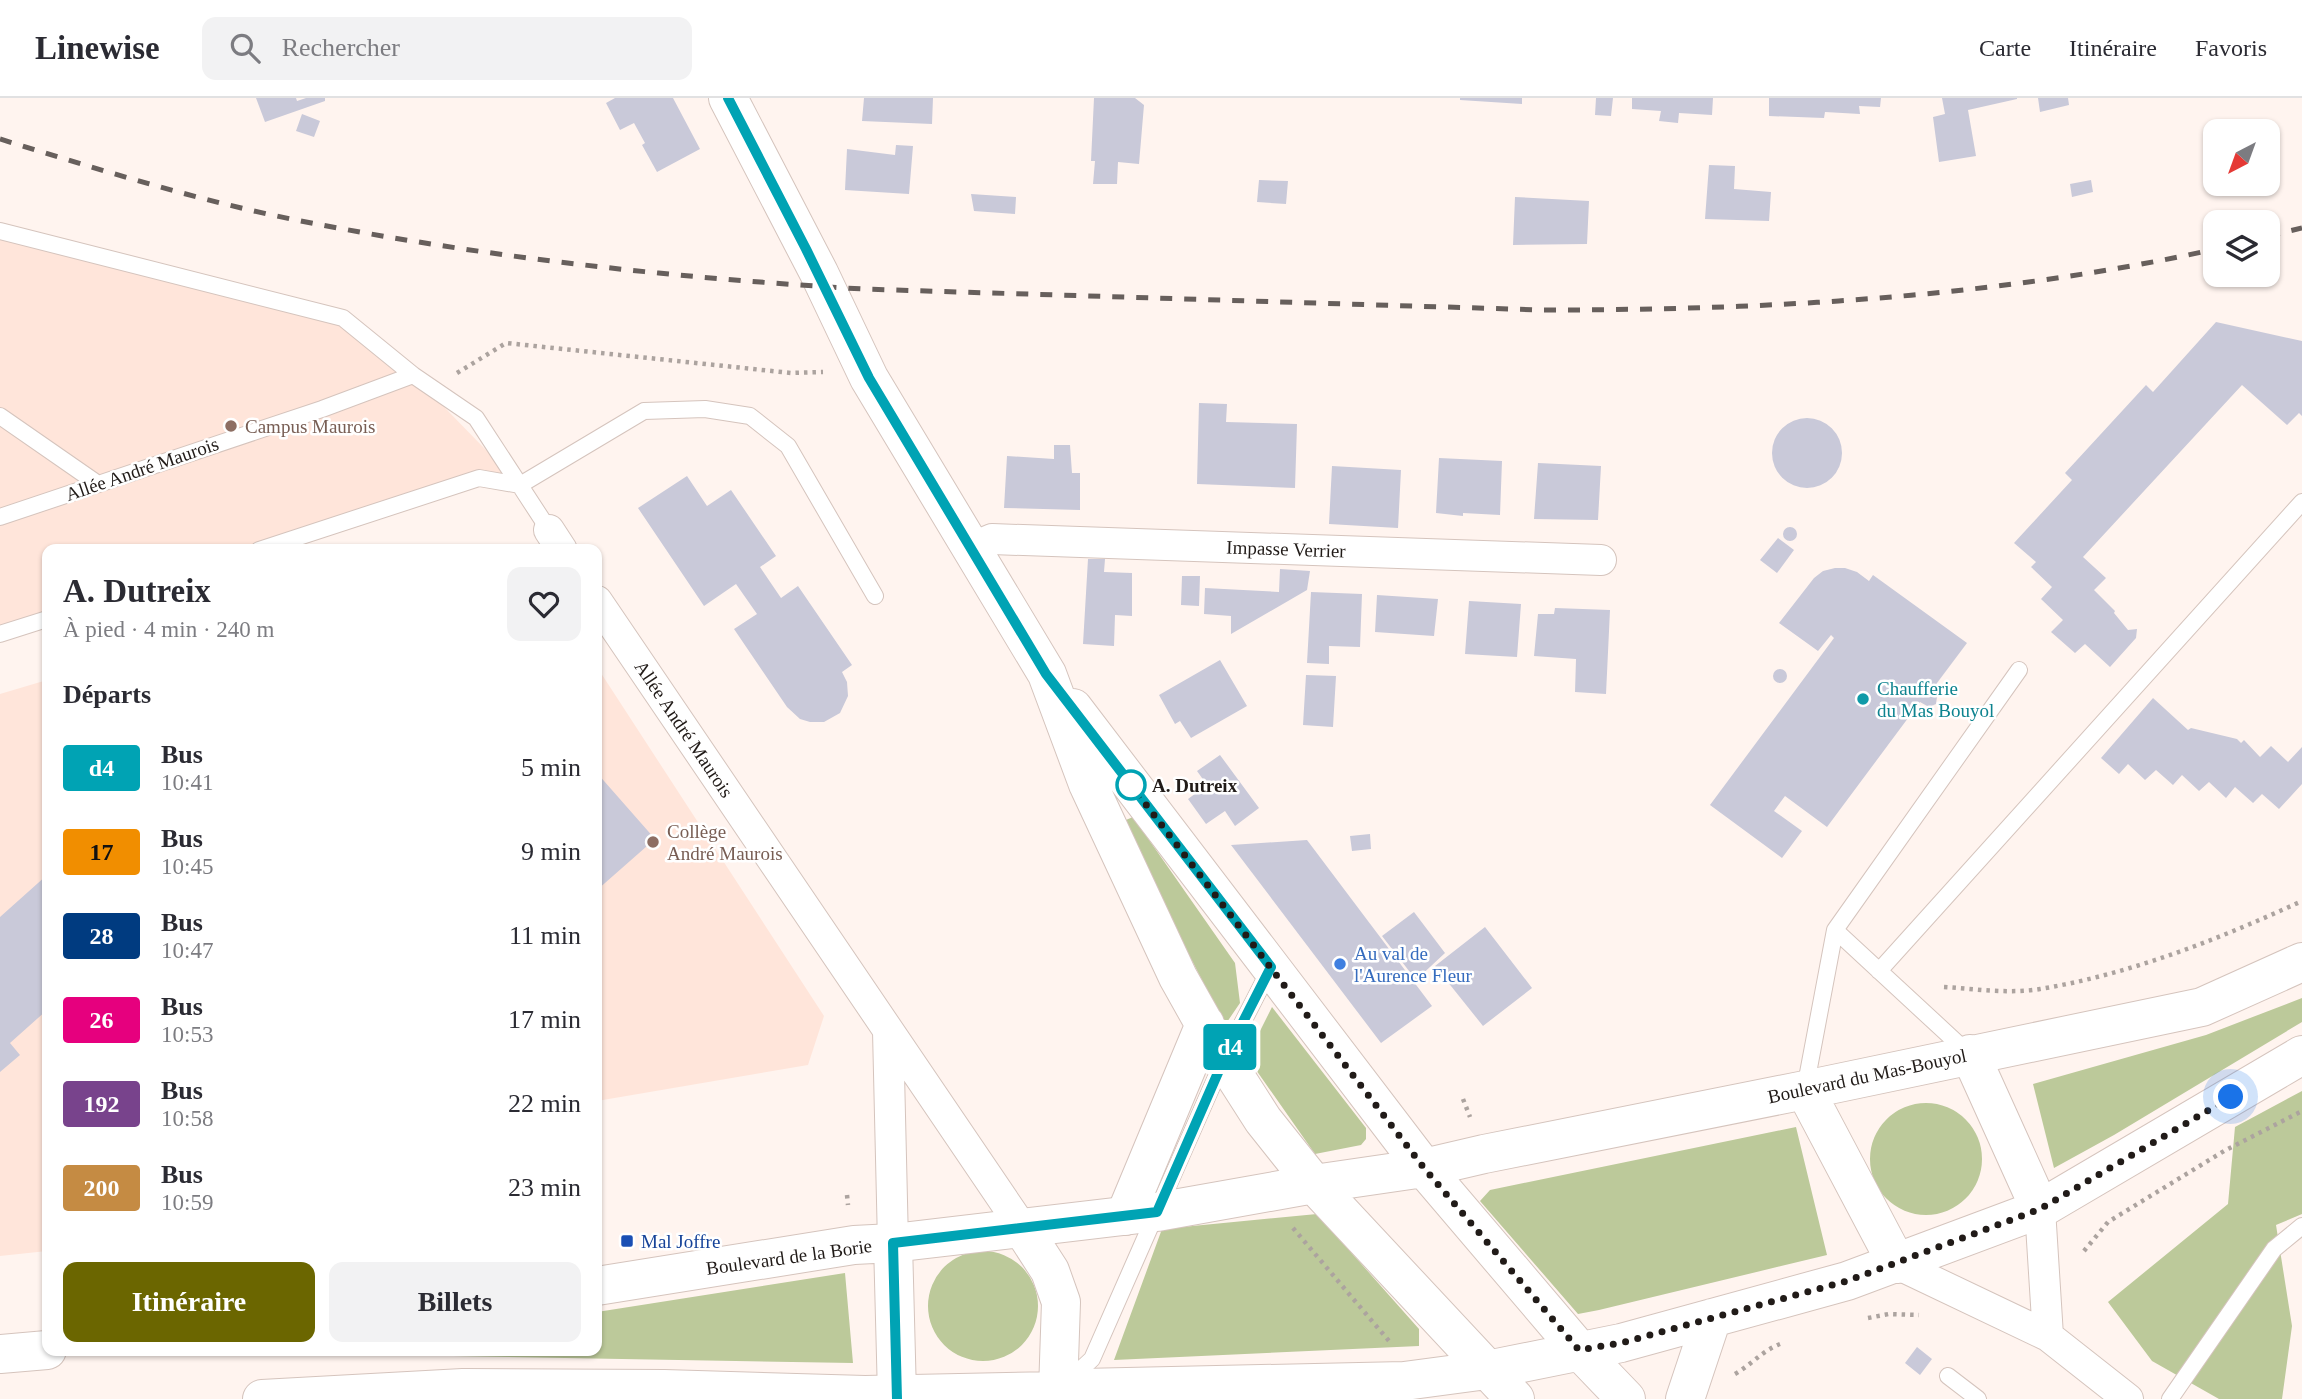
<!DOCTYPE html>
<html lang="fr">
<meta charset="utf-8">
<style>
:root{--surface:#fff;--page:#f2f2f3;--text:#2b2b33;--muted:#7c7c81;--line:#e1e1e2;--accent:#6b6600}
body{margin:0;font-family:"Times New Roman",serif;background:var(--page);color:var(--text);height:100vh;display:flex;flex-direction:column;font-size:26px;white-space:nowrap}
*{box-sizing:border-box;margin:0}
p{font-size:23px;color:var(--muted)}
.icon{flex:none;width:38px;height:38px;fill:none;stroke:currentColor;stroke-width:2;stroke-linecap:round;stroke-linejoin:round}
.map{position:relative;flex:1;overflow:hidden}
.panel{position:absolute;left:42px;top:446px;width:560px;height:812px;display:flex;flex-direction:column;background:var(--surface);border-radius:14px;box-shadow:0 2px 5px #0004}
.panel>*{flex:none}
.badge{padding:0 14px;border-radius:5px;font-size:24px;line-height:46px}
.needle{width:46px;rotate:221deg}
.controls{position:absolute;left:2203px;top:21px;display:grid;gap:14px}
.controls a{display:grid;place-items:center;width:77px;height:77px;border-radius:14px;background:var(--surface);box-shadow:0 2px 5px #0004;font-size:35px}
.you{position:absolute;width:35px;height:35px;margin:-18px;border:5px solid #fff;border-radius:50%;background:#1a73e8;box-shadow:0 0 0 10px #1a73e833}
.map>.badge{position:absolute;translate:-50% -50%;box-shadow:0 0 0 4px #fff}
h2{padding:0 21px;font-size:26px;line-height:63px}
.round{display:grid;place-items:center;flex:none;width:74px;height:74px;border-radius:14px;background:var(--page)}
.headline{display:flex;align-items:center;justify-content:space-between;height:119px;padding:0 21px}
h1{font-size:33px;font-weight:700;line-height:52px}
.cta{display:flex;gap:14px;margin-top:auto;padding:14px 21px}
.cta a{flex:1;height:80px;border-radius:14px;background:var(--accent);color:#fff;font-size:28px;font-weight:700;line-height:80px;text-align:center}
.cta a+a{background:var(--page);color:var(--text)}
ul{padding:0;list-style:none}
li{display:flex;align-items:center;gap:21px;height:84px;padding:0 21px}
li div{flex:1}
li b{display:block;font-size:26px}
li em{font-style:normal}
li .badge{min-width:77px;font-weight:700;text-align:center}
header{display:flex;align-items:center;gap:42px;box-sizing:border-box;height:98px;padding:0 35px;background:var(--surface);border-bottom:2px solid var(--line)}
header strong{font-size:33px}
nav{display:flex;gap:38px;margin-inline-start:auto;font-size:24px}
.search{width:490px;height:63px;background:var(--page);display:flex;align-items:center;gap:18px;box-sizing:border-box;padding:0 24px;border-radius:14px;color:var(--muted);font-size:26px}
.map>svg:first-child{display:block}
.built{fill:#ffe5da}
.green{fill:#bcc99a}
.building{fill:#c9c9d9}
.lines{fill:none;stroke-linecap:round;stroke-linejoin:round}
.lane-casing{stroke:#d5c4bd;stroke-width:18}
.street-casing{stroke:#d5c4bd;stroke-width:32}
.secondary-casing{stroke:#d5c4bd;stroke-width:40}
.primary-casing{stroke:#d5c4bd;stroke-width:40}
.path{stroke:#aca39f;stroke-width:4.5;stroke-dasharray:3.5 5;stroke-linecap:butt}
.lane{stroke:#fff;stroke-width:16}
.street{stroke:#fff;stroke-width:30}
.secondary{stroke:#fff;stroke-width:38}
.primary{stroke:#fff;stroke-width:38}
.rail{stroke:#675f5c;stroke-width:5;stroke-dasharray:12 12;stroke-linecap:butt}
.line-casing{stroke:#fff;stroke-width:16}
.line{stroke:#00a3b4;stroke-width:10}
.walk{stroke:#211b18;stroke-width:7;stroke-dasharray:0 12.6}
.education-dot{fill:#8d6e63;stroke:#fff;stroke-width:2.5}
.culture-dot{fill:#0f9aa8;stroke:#fff;stroke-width:2.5}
.stop-dot{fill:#fff;stroke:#00a3b4;stroke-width:3.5}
.shop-dot{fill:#3f7fe0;stroke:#fff;stroke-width:2.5}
.transit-dot{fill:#1a4fb4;stroke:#fff;stroke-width:2.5}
.labels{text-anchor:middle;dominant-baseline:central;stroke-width:5;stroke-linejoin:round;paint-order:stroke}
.education-label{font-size:19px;fill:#785e54;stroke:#fff;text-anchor:start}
.street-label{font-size:19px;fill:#211b18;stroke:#fff}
.culture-label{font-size:19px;fill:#0d838f;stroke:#fff;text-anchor:start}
.stop-label{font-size:19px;font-weight:bold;fill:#211b18;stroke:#fff;text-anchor:start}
.shop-label{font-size:19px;fill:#366cbe;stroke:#fff;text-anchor:start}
.transit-label{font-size:19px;fill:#164399;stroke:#fff;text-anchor:start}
</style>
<header>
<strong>Linewise</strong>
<div class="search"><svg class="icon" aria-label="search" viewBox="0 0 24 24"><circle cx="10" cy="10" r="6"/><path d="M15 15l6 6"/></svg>Rechercher</div>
<nav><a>Carte</a><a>Itinéraire</a><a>Favoris</a></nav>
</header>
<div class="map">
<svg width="2302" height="1301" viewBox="0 0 2302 1301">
<rect width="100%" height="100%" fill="#fff4ef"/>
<path class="built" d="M0 133 343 220 413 277 520 387 479 380 259 451 47 452V521L0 536Z
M597 569 824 918 808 967 597 1003Z
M47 582V1153L0 1158V596Z"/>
<path class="green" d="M1133 719 1235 865 1240 905 1225 927 1121 724Z
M2302 900V924L2114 1037 2054 1070 2033 986 2206 937Z
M1272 909 1366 1030V1041L1361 1047 1315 1056 1247 959Z
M2302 993V1116L2276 1127 2292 1228 2282 1301H2219L2152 1263 2108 1204 2228 1106 2235 1029Z
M1870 1061a56 56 0 1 1 112 0a56 56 0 1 1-112 0Z
M1796 1029 1827 1157 1599 1212 1578 1216 1480 1103 1490 1092Z
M1317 1116 1419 1231V1248L1114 1262 1162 1131Z
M928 1208a55 55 0 1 1 110 0a55 55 0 1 1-110 0Z
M845 1175 853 1265 397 1257V1253H597V1214Z"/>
<path class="building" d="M256 0H296L297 3 306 0H325V3L265 24Z
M615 0H673L700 51 657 74 642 47 645 45 634 25 620 32 606 5Z
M864 0H933L932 26 862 23Z
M1094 0H1135L1144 7 1139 66 1118 64 1117 86H1093L1095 63H1091Z
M1460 0H1522V6L1460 2Z
M1596 0H1613L1611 18 1595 17Z
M1632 0H1713L1712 17 1679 15 1678 25 1659 23 1661 13 1632 11Z
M1769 0H1881L1880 9 1859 8 1860 16 1825 14 1824 20 1769 18Z
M1942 0H2017V1L1968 12 1976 58 1939 64 1933 19 1945 16Z
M2038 0H2068L2069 7 2040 14Z
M302 16 320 23 314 39 296 33Z
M896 47 913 48 909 96 845 92 847 51 895 57Z
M1709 67 1735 68 1734 91 1771 94 1769 123 1705 121Z
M1259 82 1288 83 1286 106 1257 104Z
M2091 82 2093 94 2072 99 2070 86Z
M971 96 1016 99 1015 116 974 113Z
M1515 99 1589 103 1587 146 1513 147Z
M2216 224 2302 243V318L2299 315 2287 327 2242 287 2083 459 2106 480 2094 492 2115 513 2114 515 2128 532 2137 531 2136 540 2110 569 2085 546 2075 555 2051 534 2063 522 2041 501 2052 489 2031 469 2036 464 2014 445 2072 382 2065 375 2146 287 2153 294Z
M1199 305 1227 306 1226 324 1297 326 1295 390 1197 386Z
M1772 355a35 35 0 1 1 70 0a35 35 0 1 1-70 0Z
M1054 347H1070L1072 375H1080V412L1004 410 1007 358 1054 361Z
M1439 360 1502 363 1500 417 1463 415V418L1436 415Z
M1538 365 1601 368 1598 422 1534 421Z
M1332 368 1401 372 1398 430 1329 426Z
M687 378 707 408 731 392 776 458 760 469 781 500 798 488 852 567 842 574 847 584 848 598 840 615 824 624H810L800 621 787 609 734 531 757 516 736 486 704 508 638 410Z
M1783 436a7 7 0 1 1 14 0a7 7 0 1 1-14 0Z
M1778 440 1794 452 1777 475 1760 462Z
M1088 461H1105L1104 474 1132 475V518L1115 517 1114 548 1083 546Z
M1835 470H1845L1857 474 1869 483 1873 477 1967 545 1931 593 1937 599 1936 606 1929 609 1920 604 1827 729 1785 698 1774 713 1802 733 1782 760 1710 707 1834 540 1831 537 1818 553 1779 525 1814 480 1823 473Z
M1280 471 1310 473 1307 492 1231 536V518L1204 516 1205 490 1279 494Z
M1182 478H1200L1199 508 1181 507Z
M1311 494 1362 496 1360 549 1329 548V566L1307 565Z
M1377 497 1438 501 1434 538 1375 534Z
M1469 503 1521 506 1517 559 1465 556Z
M1555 510 1610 512 1606 596 1575 594 1576 561 1534 558 1538 516H1554Z
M1220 562 1247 608 1191 640 1180 623 1175 626 1159 597Z
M1773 578a7 7 0 1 1 14 0a7 7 0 1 1-14 0Z
M1306 577 1336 578 1333 629 1303 627Z
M2153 600 2188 632 2191 630 2237 641 2241 645 2244 642 2260 659 2271 648 2288 664 2302 649V686L2279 711 2262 696 2253 705 2235 689 2226 700 2209 684 2199 693 2182 677 2173 687 2156 672 2145 682 2128 666 2119 676 2101 660Z
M1220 657 1259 710 1235 728 1225 713 1206 726 1188 701 1207 687 1197 673Z
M597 675 655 741 597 792Z
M1370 736 1371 751 1352 753 1350 738Z
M1307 742 1432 908 1381 945 1231 747Z
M47 777V912L10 945 20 957 0 974V819Z
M1414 814 1445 855 1416 882 1382 838Z
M1485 829 1532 890 1483 928 1435 868Z
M1917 1249 1932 1261 1920 1277 1905 1265Z"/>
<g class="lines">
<defs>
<path id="lane" d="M0 133 343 220 413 277
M0 318 98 386
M0 419 322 311 413 277 476 320 549 432
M259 452 479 380 520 387 644 313 705 311 750 318 788 348 875 498
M0 536 47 521
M1835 832 1968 955
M1879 873 2302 404
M1805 991 1835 832 2019 572
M1948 1278 1978 1301
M1066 1285 1092 1261 1224 961 1270 871
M2170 1301 2274 1151 2302 1128"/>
<path id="street" d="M549 432 562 452
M973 449 992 441 1601 462
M597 503 1021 1128
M888 933 893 1145
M2040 1111 2048 1238
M1897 1166 2048 1238 2128 1301"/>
<path id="secondary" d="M728 0 819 175 869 280 1047 576 1088 686 1178 879 1224 961 1263 1022 1314 1086
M1073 610 1424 1070
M1125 1118 1205 926"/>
<path id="primary" d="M1970 956 2040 1111
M1805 992 1897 1166
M1424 1070 1579 1252 1626 1301
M1314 1086 1515 1301
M1021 1128 1050 1173 1061 1204 1058 1293
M893 1145 897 1297
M597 1188 854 1147 893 1145 1157 1114 1314 1086 1424 1070 1484 1056 1805 992 2202 909 2302 864
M0 1256 47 1252
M262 1301 463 1290 664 1291 865 1297 1058 1293 1082 1290 1404 1283 1487 1272 1621 1245 1847 1183 2040 1111 2302 957
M1685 1301 1712 1220"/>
</defs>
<use href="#lane" class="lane-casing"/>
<use href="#street" class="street-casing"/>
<use href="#secondary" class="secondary-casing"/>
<use href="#primary" class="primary-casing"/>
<path class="path" d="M457 275 506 245 791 275 823 274
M1944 889C1976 891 2009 896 2040 891 2131 876 2219 841 2302 803
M1463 1001 1470 1019
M847 1097 848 1107
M1293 1130 1389 1243
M2084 1153 2108 1124 2224 1053 2302 1013
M1868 1220 1889 1216 1919 1217
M1735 1276C1751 1267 1762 1253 1780 1246"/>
<use href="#lane" class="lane"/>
<use href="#street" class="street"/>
<use href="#secondary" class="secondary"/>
<use href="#primary" class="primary"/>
<path class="rail" d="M0 41C97 71 196 102 296 122 482 159 673 180 863 191L1541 212C1767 212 1994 200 2216 151
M2268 138 2302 130"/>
</g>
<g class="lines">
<defs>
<path id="line" d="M728 0 806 151 869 280 1046 576 1271 869 1224 961 1157 1114 893 1145 897 1301"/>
</defs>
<use href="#line" class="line-casing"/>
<use href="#line" class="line"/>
<path class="walk" d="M1131 687 1424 1070 1579 1252 1621 1245 1847 1183 2019 1119 2040 1111 2231 999"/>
</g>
<g class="education-dot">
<circle cx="231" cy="328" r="7"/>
<circle cx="653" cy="744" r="7"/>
</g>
<circle class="culture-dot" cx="1863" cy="601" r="7"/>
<circle class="stop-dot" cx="1131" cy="687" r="14"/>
<circle class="shop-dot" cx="1340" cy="866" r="7"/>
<rect class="transit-dot" x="620" y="1136" width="14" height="14" rx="3.5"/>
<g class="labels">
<g class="education-label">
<text x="245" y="328">Campus Maurois</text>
<text x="667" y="733">Collège<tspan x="667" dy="22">André Maurois</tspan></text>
</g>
<g class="street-label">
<text transform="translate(142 371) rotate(-19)">Allée André Maurois</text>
<text transform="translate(1286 451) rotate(2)">Impasse Verrier</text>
<text transform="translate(684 631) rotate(56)">Allée André Maurois</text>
<text transform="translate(1867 978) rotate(-12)">Boulevard du Mas-Bouyol</text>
<text transform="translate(789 1159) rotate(-8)">Boulevard de la Borie</text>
</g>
<g class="culture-label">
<text x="1877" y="590">Chaufferie<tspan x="1877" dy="22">du Mas Bouyol</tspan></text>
</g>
<g class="stop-label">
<text x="1152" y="687">A. Dutreix</text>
</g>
<g class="shop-label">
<text x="1354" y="855">Au val de<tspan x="1354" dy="22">l'Aurence Fleur</tspan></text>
</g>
<g class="transit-label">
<text x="641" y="1143">Mal Joffre</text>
</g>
</g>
</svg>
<div class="controls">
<a><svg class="needle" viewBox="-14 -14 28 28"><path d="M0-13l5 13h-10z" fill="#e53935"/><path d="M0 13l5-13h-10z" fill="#7c7c81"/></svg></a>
<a><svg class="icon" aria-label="layers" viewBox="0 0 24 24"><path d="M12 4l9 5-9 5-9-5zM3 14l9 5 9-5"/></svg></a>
</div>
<div class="you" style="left:2231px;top:999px"></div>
<b class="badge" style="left:1230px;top:949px;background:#00a3b4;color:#fff">d4</b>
<section class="panel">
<div class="headline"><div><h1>A. Dutreix</h1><p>À pied · 4 min · 240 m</p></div><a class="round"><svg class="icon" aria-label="heart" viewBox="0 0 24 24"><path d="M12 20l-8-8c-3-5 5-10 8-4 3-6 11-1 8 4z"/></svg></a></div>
<h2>Départs</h2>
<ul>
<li><span class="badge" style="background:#00a3b4;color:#fff">d4</span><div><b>Bus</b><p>10:41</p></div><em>5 min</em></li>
<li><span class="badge" style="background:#f18e00;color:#111">17</span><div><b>Bus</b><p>10:45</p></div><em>9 min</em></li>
<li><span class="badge" style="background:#003b80;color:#fff">28</span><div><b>Bus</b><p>10:47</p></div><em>11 min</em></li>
<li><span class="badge" style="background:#e6007e;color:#fff">26</span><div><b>Bus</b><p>10:53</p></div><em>17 min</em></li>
<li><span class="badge" style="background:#78438c;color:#fff">192</span><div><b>Bus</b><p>10:58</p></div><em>22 min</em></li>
<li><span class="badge" style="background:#c58b43;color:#fff">200</span><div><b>Bus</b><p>10:59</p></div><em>23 min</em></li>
</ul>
<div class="cta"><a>Itinéraire</a><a>Billets</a></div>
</section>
</div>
